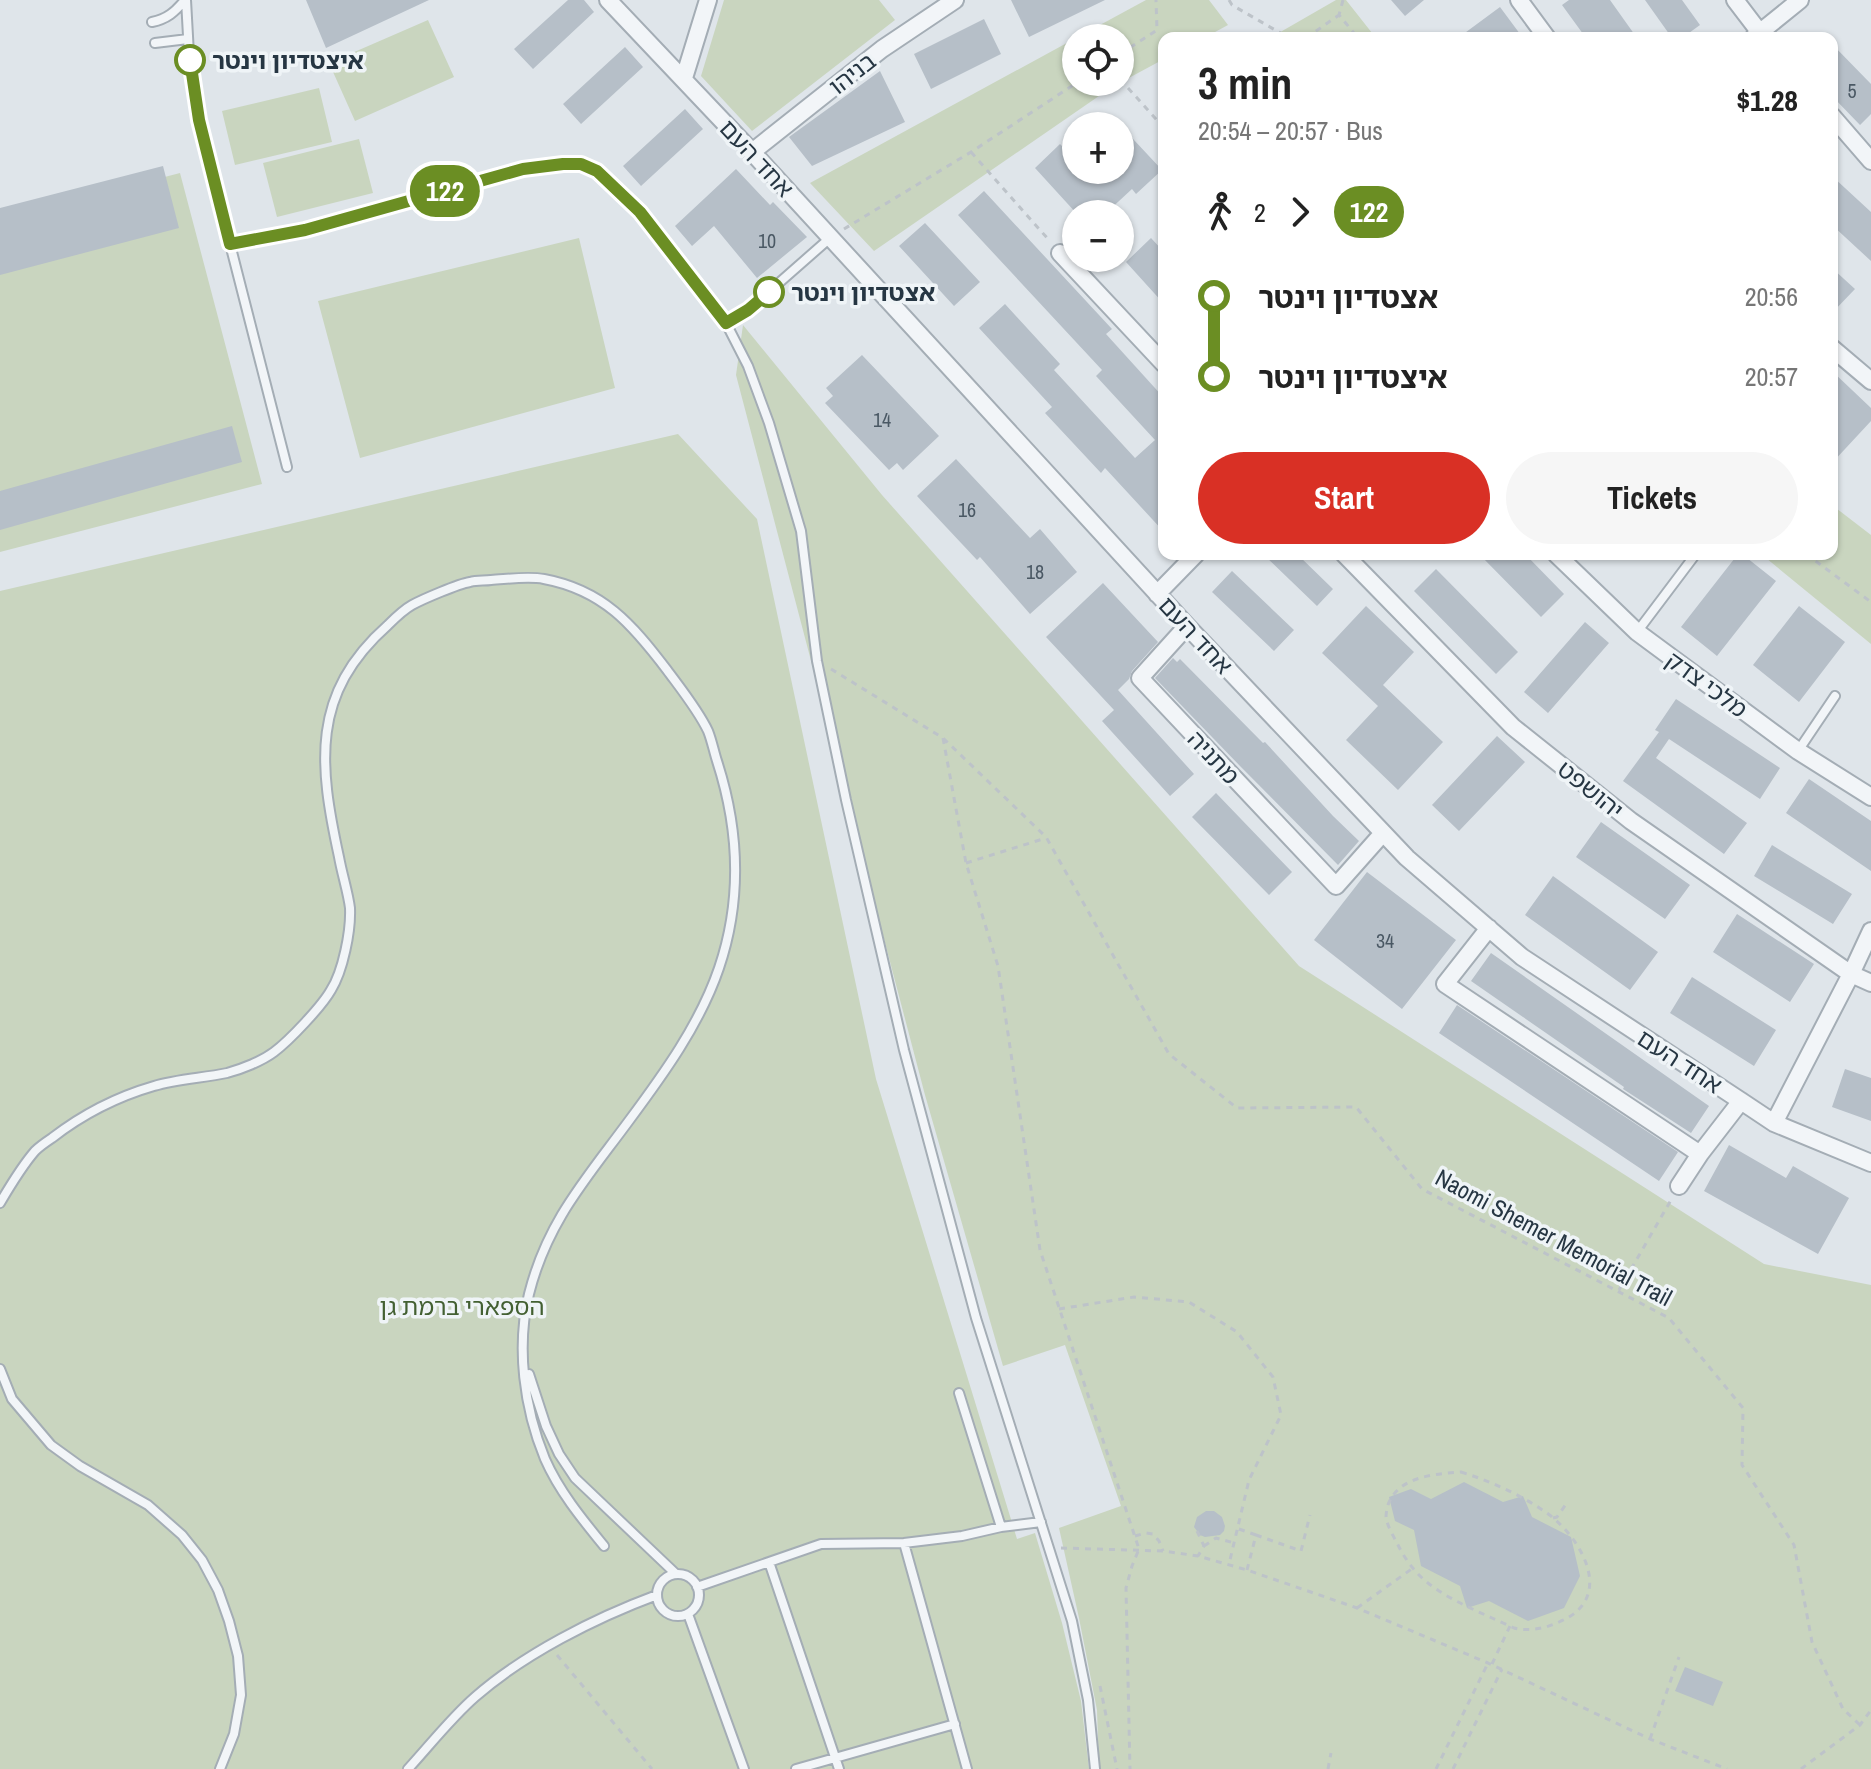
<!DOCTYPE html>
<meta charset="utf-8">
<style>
:root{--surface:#fff;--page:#f6f6f6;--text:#222;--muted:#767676;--accent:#d93025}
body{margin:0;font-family:"Archivo Narrow","Noto Sans Hebrew",sans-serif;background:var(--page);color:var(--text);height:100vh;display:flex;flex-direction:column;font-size:30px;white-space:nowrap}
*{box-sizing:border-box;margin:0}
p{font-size:26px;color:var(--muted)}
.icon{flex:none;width:44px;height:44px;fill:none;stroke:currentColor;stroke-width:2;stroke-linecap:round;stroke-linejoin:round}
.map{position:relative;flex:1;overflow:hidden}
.drawer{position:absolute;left:1158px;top:32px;width:680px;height:528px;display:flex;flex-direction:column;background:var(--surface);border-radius:16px;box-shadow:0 2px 6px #0004}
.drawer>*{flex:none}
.badge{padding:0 16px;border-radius:26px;font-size:28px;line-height:52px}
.fabs{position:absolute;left:1062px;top:24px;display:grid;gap:16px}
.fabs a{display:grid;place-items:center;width:72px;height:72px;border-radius:50%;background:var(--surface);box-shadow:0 2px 6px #0004;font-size:40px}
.map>.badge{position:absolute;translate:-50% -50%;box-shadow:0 0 0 4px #fff}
.legs{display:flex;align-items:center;gap:12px;height:88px;padding:0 40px;font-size:26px}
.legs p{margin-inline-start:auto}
.headline{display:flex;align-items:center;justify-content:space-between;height:136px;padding:0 40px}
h1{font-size:44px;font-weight:700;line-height:60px}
.cta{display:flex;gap:16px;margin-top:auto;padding:16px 40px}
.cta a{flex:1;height:92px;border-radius:48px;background:var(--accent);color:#fff;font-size:32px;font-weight:700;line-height:92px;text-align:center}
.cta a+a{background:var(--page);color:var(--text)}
ul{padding:0 40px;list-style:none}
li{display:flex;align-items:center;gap:28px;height:80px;font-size:30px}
li i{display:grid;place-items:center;width:12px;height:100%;margin:0 10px;background:currentColor}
li i::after{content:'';width:20px;height:20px;margin:-10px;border:6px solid;border-radius:50%;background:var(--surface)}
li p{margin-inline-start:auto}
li:first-child i{background:linear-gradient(#0000 50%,currentColor 0)}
li:last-child i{background:linear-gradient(currentColor 50%,#0000 0)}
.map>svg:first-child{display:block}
.green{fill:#c9d5bf}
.building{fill:#b6bfc8}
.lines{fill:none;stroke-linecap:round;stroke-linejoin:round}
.lane-casing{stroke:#a4adb5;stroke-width:12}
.street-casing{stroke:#a4adb5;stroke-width:20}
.path{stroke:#bdc3c9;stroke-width:3;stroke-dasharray:6 6;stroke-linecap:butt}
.lane{stroke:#f2f5f8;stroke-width:8}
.street{stroke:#f2f5f8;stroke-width:16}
.line-1-casing{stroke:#fff;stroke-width:18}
.line-1{stroke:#6b8e23;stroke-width:12}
.stop-1-dot{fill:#fff;stroke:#6b8e23;stroke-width:4}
.labels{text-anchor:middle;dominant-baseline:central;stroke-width:7;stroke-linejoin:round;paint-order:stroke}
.number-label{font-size:20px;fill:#4a5864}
.stop-label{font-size:24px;font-weight:bold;fill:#263643;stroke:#eff4f7;text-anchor:start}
.street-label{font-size:24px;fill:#263643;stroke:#eff4f7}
.park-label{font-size:24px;fill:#436032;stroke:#eff4f7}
</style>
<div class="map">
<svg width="1871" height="1769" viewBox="0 0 1871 1769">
<rect width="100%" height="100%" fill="#dfe5ea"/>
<path class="green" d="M724 0H879L895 20 752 131 701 76Z
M1146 0H1209L1228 25 1204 38H1164V59L1112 87 874 251 810 183 1076 38V82H1120V38H1076Z
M1336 0H1346L1376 38H1270Z
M428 20 454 77 355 121 329 63Z
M319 88 332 142 235 165 222 111Z
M359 139 373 193 277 217 263 163Z
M180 173 262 484 0 552V220Z
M579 238 615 388 360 458 318 301Z
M743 325 882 495 1299 966 1764 1264 1871 1285V1769H1099L1097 1710 1079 1618 1059 1528 1121 1506 1065 1345 1003 1366 925 1095 736 375Z
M678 434 757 519 876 1079 1017 1539 1035 1533 1062 1623 1081 1701 1089 1769H0V591Z
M1832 505 1871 535V644L1761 554H1832Z"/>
<path class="building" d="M306 0H429L326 48Z
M568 0H584L594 12 533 69 514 49Z
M1011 0H1105L1029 37Z
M1391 0H1424L1405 16Z
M1569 0H1610L1637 38H1586L1562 5Z
M1645 0H1682L1700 25 1682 38H1672Z
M1500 7 1523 38H1458Z
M984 19 1001 54 931 89 914 54Z
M1832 44 1871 84V114L1860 125 1832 96Z
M625 47 643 67 581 124 563 104Z
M880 71 905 122 812 166 789 137Z
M685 109 703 129 641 186 623 166Z
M1120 125 1162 170 1136 194 1132 189 1105 214H1077L1035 168 1060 144 1076 161V170H1120Z
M163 166 179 228 0 275V208Z
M736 169 770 205 773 202 807 237 757 278 714 226 692 246 675 226Z
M1832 176 1871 212V261L1832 225Z
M984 191 1112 329 1106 334 1164 398V532L1105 468 1101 473 1045 413 1052 407 979 328 1005 304 1060 364 1054 370 1135 458 1155 440 1096 376 1102 370 958 215Z
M925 223 980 282 954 306 899 246Z
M1151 238 1164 252V304L1126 262Z
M1832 268 1855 289 1832 313Z
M862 355 939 436 903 470 897 463 889 470 825 403 833 396 826 388Z
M1832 371 1871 408V421L1832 463Z
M232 426 242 462 0 530V491Z
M956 459 1030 538 1040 529 1077 572 1030 614 980 557 977 560 917 496Z
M1263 554H1297L1333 589 1317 606Z
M1479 554H1525L1564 594 1541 617Z
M1738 554H1742L1776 581 1717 656 1681 627Z
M1436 569 1518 652 1496 674 1414 591Z
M1232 571 1294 630 1274 651 1212 592Z
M1103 583 1158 642 1132 671 1129 679 1118 690 1194 774 1170 796 1102 721 1114 710 1046 637Z
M1366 606 1414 652 1383 685 1443 742 1398 790 1346 740 1378 706 1322 653Z
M1799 606 1845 642 1799 702 1753 665Z
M1585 622 1609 643 1548 713 1524 692Z
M1173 658 1177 662 1180 659 1263 743 1265 742 1333 816 1359 841 1338 865 1240 766 1155 678Z
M1676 699 1780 768 1760 799 1669 739 1656 758 1747 823 1724 854 1623 781 1659 732 1655 730Z
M1497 736 1525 762 1459 831 1432 805Z
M1809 779 1871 821V871L1786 813Z
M1216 793 1292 872 1269 895 1192 817Z
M1601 822 1690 885 1665 919 1576 857Z
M1772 845 1852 894 1833 924 1754 876Z
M1367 872 1456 940 1402 1009 1314 940Z
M1553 876 1658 952 1630 990 1525 915Z
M1737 914 1814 964 1790 1002 1713 952Z
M1491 953 1709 1106 1691 1133 1623 1089 1624 1087 1471 981Z
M1692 977 1776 1030 1754 1066 1670 1013Z
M1457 1005 1678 1152 1659 1181 1439 1033Z
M1845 1069 1871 1078V1121L1832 1107Z
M1729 1145 1786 1178 1793 1166 1849 1198 1818 1254 1704 1191Z
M1464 1482 1503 1502 1523 1496 1532 1517 1571 1537 1580 1576 1564 1608 1528 1621 1489 1601 1467 1608 1460 1586 1421 1566 1414 1530 1395 1521 1389 1497 1411 1489 1431 1499Z
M1206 1511H1214L1222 1517 1225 1526 1224 1531 1220 1535 1205 1537 1200 1535 1194 1527 1197 1517Z
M1685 1667 1723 1682 1713 1706 1675 1691Z"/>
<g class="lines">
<defs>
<path id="lane" d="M186 0 189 54 199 120 230 244 305 230 523 169 563 164H581L597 171 640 212 726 323 748 310 830 238
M152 22C167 19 175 12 185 0
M155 43 188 39
M230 244 287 467
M726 323 748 366 769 423 801 531 817 661 846 800 904 1050 976 1318 1072 1621 1088 1700 1095 1769
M1637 632 1695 555
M1798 751 1835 696
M0 1203C10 1186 22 1166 35 1151 38 1148 49 1140 52 1138 83 1114 116 1097 154 1086 177 1079 203 1078 227 1073 242 1069 262 1061 274 1052 290 1040 322 1006 331 990 343 971 351 931 350 908 348 892 342 874 339 857 319 765 310 694 388 625 395 618 403 610 412 605 423 599 458 584 470 582 477 580 484 581 491 580 508 579 528 576 544 579 603 590 632 624 667 670 681 689 698 710 708 731 712 741 714 752 717 761 739 829 742 900 719 968 700 1024 663 1075 628 1122 586 1179 547 1222 529 1294 516 1347 524 1408 545 1459 559 1491 582 1519 604 1546
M0 1369 12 1399 51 1445 80 1466 148 1505 182 1535 202 1560 218 1590 229 1621 238 1656 241 1695 234 1734 220 1769
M529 1374 546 1426 559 1454 575 1478 676 1574
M959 1393 1001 1527
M904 1543 967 1769
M769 1562 839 1769
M657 1595a21 21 0 1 1 42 0a21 21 0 1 1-42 0Z
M697 1587 821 1544 904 1543 962 1536 1001 1527 1041 1522
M688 1614 744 1769
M408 1769C430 1745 451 1718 475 1697 524 1654 595 1618 657 1595
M796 1769 955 1724"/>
<path id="street" d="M608 0 752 152 1187 626 1407 858 1522 957 1741 1101 1774 1123 1871 1163
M1519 0 1547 38
M1735 0 1764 38
M1753 38 1800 0
M684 78 708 0
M1832 116 1871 161
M752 152 882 49 955 0
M1060 253 1164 364
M1832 348 1871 381
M1344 554 1513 727 1631 821 1851 974 1871 983
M1556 554 1637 632 1798 751 1871 797
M1157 594 1196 554
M1187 626 1140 678 1336 886 1383 833
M1489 928 1445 984 1700 1154
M1774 1123 1851 974 1871 931
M1679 1186 1700 1154 1741 1101"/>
</defs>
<use href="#lane" class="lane-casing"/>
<use href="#street" class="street-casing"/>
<path class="path" d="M1229 0 1232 5 1289 38
M1343 0 1339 15 1358 38
M1306 38 1339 15
M1120 54 1157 30 1156 0
M1120 79 1164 128
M971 152 1048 239
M844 229 971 152 1078 82
M1806 554 1871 602
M831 669 943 738 1046 837 1169 1054 1237 1108 1356 1107 1422 1189 1669 1318 1743 1408 1742 1465 1794 1545 1812 1642 1843 1709 1860 1725
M943 738 966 863 998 966 1040 1250 1139 1549 1132 1566 1126 1588 1130 1769
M966 863 1046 838
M1619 1290 1671 1200
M1059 1309 1134 1297 1189 1302 1237 1332 1273 1377 1281 1415 1249 1480 1229 1564
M1461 1472C1490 1481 1519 1494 1544 1511 1580 1535 1617 1597 1561 1621 1547 1628 1530 1632 1514 1628 1507 1625 1499 1621 1492 1618 1470 1608 1447 1598 1428 1583 1415 1573 1405 1559 1398 1545 1394 1537 1387 1526 1386 1517 1386 1514 1387 1508 1388 1505 1398 1476 1436 1474 1461 1472Z
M1553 1518 1557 1517 1566 1504
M1239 1529 1256 1535
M1197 1531 1204 1546 1198 1556
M1135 1536 1146 1533 1153 1534 1159 1541 1163 1551
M1204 1546 1216 1538 1234 1543
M1061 1548 1163 1551 1198 1556 1247 1570 1357 1608 1488 1663 1650 1739 1727 1769
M1247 1570 1256 1535 1301 1551 1310 1515
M1357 1608 1413 1568
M557 1655 652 1769
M1492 1664 1510 1626
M1100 1686 1117 1769
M1650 1739 1679 1657
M1328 1769 1331 1753
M1436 1769 1488 1663
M1453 1769 1502 1669
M1801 1769 1860 1725 1871 1710"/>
<use href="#lane" class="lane"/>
<use href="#street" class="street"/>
</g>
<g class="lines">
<defs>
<path id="line-1" d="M190 60 199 120 230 244 305 230 523 169 563 164H581L597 171 640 212 726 323 748 310 769 292"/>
</defs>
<use href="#line-1" class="line-1-casing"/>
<use href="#line-1" class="line-1"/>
</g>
<g class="stop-1-dot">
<circle cx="190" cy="60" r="14"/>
<circle cx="769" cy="292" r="14"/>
</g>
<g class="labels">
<g class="number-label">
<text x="1852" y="90">5</text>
<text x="767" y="240">10</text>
<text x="882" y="419">14</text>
<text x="967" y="509">16</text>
<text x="1035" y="571">18</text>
<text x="1385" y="940">34</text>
</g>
<g class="stop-label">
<text x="212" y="60">איצטדיון וינטר</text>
<text x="791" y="292">אצטדיון וינטר</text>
</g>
<g class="street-label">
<text transform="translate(852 73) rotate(-38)">בניהו</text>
<text transform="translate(757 158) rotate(47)">אחד העם</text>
<text transform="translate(1196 635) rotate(47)">אחד העם</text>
<text transform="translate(1707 684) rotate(36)">מלכי צדק</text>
<text transform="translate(1214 757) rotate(47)">מתניה</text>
<text transform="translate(1591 789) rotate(39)">יהושפט</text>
<text transform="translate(1680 1061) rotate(33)">אחד העם</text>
<text transform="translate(1554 1237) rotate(28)">Naomi Shemer Memorial Trail</text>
</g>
<g class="park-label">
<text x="462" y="1306">הספארי ברמת גן</text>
</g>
</g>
</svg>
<div class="fabs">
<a><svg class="icon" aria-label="locate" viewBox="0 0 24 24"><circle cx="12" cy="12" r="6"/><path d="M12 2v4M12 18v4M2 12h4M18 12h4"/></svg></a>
<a>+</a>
<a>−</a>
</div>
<b class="badge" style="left:445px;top:191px;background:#6b8e23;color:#fff">122</b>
<section class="drawer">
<div class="headline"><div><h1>3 min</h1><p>20:54 – 20:57 · Bus</p></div><b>$1.28</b></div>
<div class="legs"><svg class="icon" aria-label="walk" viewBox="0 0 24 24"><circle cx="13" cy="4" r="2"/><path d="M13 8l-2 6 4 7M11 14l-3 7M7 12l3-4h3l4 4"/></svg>2<svg class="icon" aria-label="forward" viewBox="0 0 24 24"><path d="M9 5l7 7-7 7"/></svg><b class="badge" style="background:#6b8e23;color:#fff">122</b></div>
<ul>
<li><i style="color:#6b8e23"></i><b>אצטדיון וינטר</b><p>20:56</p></li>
<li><i style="color:#6b8e23"></i><b>איצטדיון וינטר</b><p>20:57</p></li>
</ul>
<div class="cta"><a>Start</a><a>Tickets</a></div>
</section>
</div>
